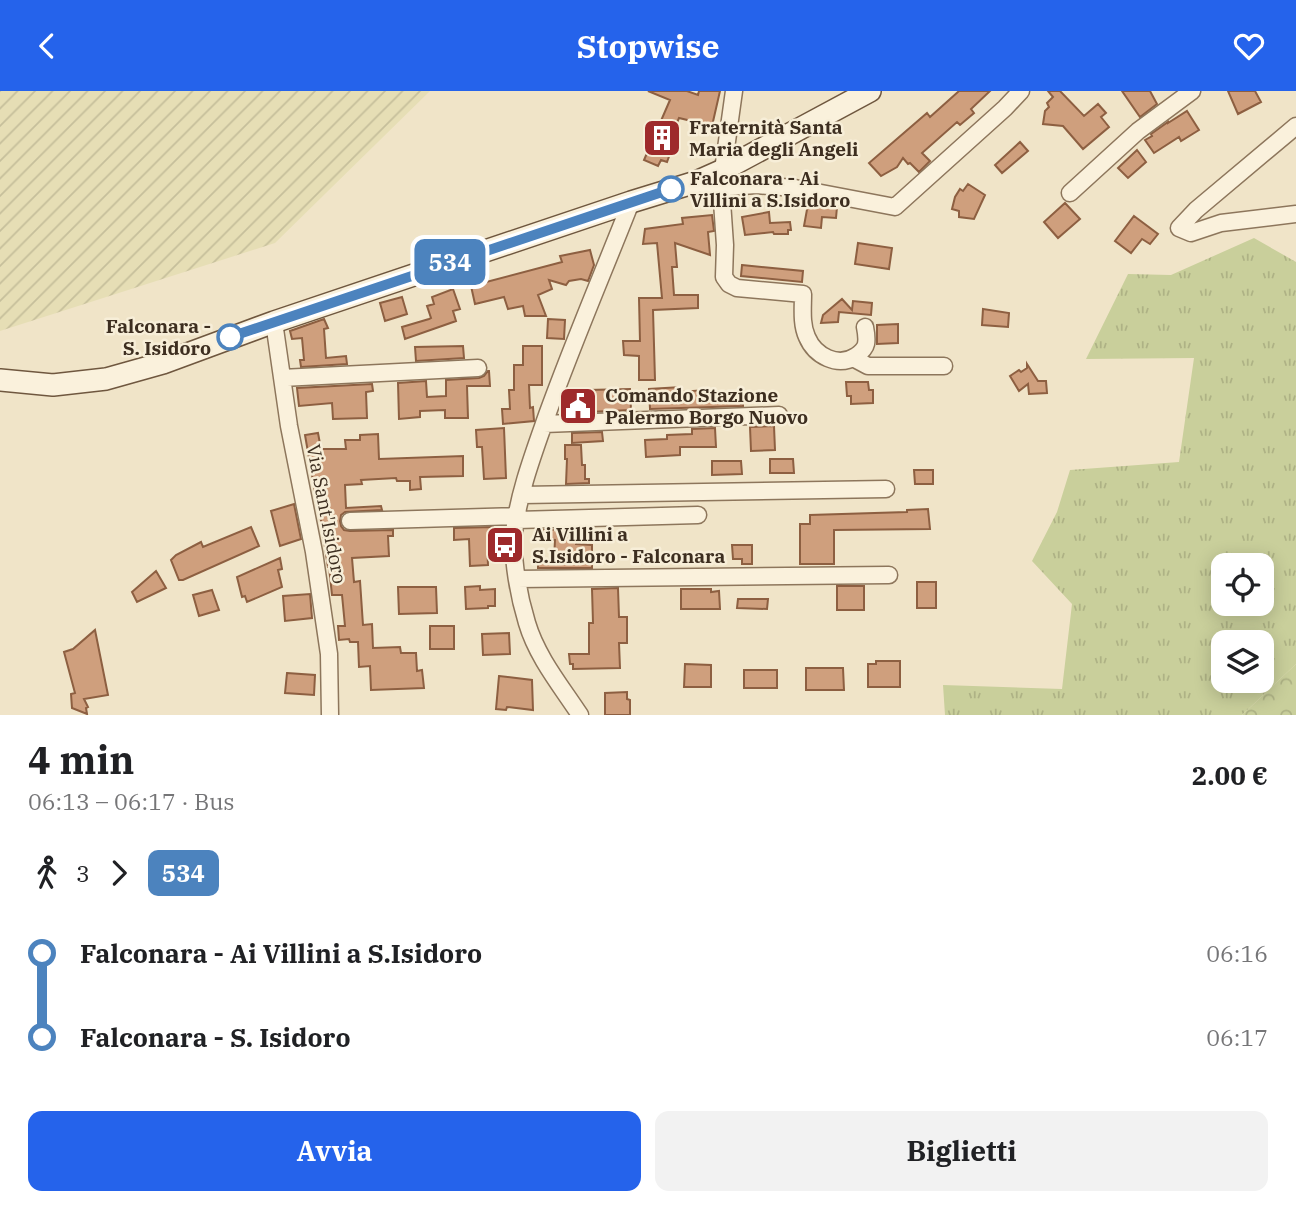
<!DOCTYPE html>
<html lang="it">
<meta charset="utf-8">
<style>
:root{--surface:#fff;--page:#f2f2f2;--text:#202124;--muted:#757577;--accent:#2563eb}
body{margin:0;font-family:"IBM Plex Serif",serif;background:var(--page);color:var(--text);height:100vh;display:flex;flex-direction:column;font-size:26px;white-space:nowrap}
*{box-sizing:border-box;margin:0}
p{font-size:23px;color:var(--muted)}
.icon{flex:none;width:38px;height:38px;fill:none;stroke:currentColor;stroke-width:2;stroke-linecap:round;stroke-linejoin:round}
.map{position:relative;height:624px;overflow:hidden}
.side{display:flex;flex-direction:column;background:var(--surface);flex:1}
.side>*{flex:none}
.badge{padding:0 14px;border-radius:10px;font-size:24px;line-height:46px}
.tools{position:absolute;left:1211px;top:462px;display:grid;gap:14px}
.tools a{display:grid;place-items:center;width:63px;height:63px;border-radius:14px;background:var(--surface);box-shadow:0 4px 18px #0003;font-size:35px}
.map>.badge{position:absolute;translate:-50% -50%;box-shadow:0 0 0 4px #fff}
.legs{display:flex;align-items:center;gap:10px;height:77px;padding:0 28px;font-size:23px}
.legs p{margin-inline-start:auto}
.overview{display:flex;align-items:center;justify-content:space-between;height:119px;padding:0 28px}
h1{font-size:38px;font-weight:700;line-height:52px}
.primary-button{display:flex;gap:14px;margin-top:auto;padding:14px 28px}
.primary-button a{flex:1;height:80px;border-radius:14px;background:var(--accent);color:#fff;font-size:28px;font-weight:700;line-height:80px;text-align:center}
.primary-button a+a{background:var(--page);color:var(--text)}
ul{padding:0 28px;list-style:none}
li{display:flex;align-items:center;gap:24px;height:84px;font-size:26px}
li i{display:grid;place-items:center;width:10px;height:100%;margin:0 9px;background:currentColor}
li i::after{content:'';width:18px;height:18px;margin:-9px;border:5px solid;border-radius:50%;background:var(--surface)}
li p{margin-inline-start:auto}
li:first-child i{background:linear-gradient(#0000 50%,currentColor 0)}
li:last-child i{background:linear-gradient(currentColor 50%,#0000 0)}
header{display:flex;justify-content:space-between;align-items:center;height:91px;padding:0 28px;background:var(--accent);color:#fff;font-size:32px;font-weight:700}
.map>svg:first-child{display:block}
.farmland{fill:url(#farmland-furrows)}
.grass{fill:url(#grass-tufts);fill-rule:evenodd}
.forest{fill:url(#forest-crowns)}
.building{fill:#cf9f7d;stroke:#8d5f41;stroke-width:2}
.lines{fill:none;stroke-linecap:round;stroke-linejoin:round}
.street-casing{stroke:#8d765c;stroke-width:19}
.secondary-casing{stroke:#6f573f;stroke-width:24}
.street{stroke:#faf1dc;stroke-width:16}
.secondary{stroke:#faf1dc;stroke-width:21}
.line-1-casing{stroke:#fff;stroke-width:16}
.line-1{stroke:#4c83be;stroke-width:10}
.stop-1-dot{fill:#fff;stroke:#4c83be;stroke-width:3.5}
.labels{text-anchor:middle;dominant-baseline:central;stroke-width:5;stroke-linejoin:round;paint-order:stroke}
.poi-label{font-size:19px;font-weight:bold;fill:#3d2e20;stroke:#f7eed8;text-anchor:start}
.stop-label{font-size:19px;font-weight:bold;fill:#3d2e20;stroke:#f7eed8;text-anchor:start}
.street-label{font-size:19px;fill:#3d2e20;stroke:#f7eed8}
</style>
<header><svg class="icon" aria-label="back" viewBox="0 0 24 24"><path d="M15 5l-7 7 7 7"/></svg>Stopwise<svg class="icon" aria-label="heart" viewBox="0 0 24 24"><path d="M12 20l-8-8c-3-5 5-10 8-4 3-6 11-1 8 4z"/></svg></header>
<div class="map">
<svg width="1296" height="624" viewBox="0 0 1296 624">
<defs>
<pattern id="farmland-furrows" width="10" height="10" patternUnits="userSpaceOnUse" patternTransform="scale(1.75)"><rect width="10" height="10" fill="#e6deb5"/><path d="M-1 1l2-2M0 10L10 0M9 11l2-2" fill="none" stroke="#c6bf9b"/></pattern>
<pattern id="grass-tufts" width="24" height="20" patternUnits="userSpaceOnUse" patternTransform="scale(1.75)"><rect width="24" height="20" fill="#c9cf9b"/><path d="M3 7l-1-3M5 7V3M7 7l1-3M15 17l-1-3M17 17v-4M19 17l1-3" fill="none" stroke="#aeb285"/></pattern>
<pattern id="forest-crowns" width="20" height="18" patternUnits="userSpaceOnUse" patternTransform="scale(1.75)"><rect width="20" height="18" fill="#c9cf9b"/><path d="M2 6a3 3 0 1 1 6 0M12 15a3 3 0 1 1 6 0" fill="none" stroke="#aeb285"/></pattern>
</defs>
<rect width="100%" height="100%" fill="#f0e4c8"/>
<path class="farmland" d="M0 0H430L275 152 0 240Z"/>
<path class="grass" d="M1254 147 1296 171V573L1242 624H945L943 594 1062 598 1072 513 1032 470 1057 421 1070 379 1179 371 1194 267 1086 268 1128 183 1171 184ZM1223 474H1262V513H1223ZM1223 551H1262V590H1223Z"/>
<path class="forest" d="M1296 573V624H1242Z"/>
<path class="building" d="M648 0H687L698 4 699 0H720L712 35 679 27 666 58 671 60 667 71 661 69 658 75 644 69 670 9Z
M959 0H990L971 18 974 22 960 34 957 31 922 62 930 70 919 81 910 72 908 73 903 67 897 76 881 85 869 72 927 22 930 26Z
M1048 0H1060L1084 25 1098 13 1106 22 1101 26 1109 36 1083 58 1063 35 1043 33 1045 20 1049 16 1047 12 1053 6Z
M1122 0H1150L1157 13 1140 26Z
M1228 0H1255L1261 11 1238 23Z
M1187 20 1199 39 1181 50 1179 46 1154 62 1145 49 1152 45 1151 43 1168 31V32Z
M1020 51 1028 60 1002 82 995 74Z
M1137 59 1146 71 1128 87 1118 77Z
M968 93 985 104 974 128 959 126V120L952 118 955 106 960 98 963 100Z
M1065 112 1080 128 1058 147 1044 131Z
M808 113 837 116 836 127 822 126 821 137 804 135Z
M769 121 770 132 790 131 791 139H788V143H774L773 141 745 144 742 126Z
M712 124 714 140 708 141 710 164 675 152 677 176H672L674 204H698V217L653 219 655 289H639V265L624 264 623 250H640L639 207H662L657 152 643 153 645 138 683 133 682 127Z
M1134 125 1158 143 1150 153 1142 148 1131 162 1115 150Z
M858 152 892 157 889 178 855 173Z
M590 159 594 174 588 190 581 188 569 190 566 194 549 189 552 198 538 204 546 225H525L523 215 508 218 504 206 475 213 471 195 562 171 560 165Z
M742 174 803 180 802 191 741 185Z
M453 198 460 218 453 220 456 230 405 248 402 236 429 228 431 227 427 215 434 213 432 206Z
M402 206 407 223 385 230 380 212Z
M842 208 852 219 853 210 872 212 871 224 839 221 838 231 821 232 823 224Z
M983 218 1009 222 1008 236 982 234Z
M324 228 328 237 324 238 326 267 346 265 347 273 301 276 300 269H304L302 247 292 248 290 240Z
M548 228 565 229 564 248 547 247Z
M898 233V252L877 253V234Z
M463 255 464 267 416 270 415 256Z
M523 255H542V294H529L530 317 533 316 534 330 503 333 502 318H510L509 299H514V274H523Z
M1027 273 1038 290H1046L1047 302 1029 303 1028 293 1019 300 1010 285 1019 279 1021 281 1027 277Z
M488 280H489L490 295H467L468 327H445V319L420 320V326L399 328 398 292 426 290 427 306 446 305V289L479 287 484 285Z
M846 291H868L869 299H873V312L851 313V305H847Z
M372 293 373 300 366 301 367 327 333 328 332 312 299 315 297 297Z
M681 296V301L704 299V309L741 308V313H743V315L650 318 649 298Z
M630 298 631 319 589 321 588 299Z
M774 335 775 359 751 360 750 336Z
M504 337 506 387 484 388 482 356H477L476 339Z
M715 337 716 356H680V364L646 366 645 349 667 348V344L692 343V338Z
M602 341 603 350 572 352V342Z
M318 342 321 358H346L345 349H360V344L378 343 379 368 463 365V385L420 386 421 398 410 399V390H397L396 387 361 389 362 393 345 394 346 417 381 415 382 419 345 421 341 424 340 430 341 435 344 439 350 440 393 439V445H388L389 465 352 467 354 491 360 490 363 534 372 533 373 557 400 556 401 562H416L417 580 422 579 424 597 371 599 370 575 359 576 358 551H350L349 548 339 549 338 535H345L342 504H332L329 476H328L318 410 316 407 305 344Z
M565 354H581L582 374H585V388H589V392L566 393 567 368H565Z
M770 368H793L794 382H770Z
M712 370H741L742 383 712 384Z
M914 379H933V393H915Z
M294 413 301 448 280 455 271 420Z
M928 418 930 438 834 439V473H800V433H810V424L907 421V419Z
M251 436 259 455 183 489H179L171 469 176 464 201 451 203 456Z
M493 436V448H487L488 474 470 475 469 448 454 449V437Z
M575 438 576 453 592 454V477H538V471H548V468H554L555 449 543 448V439Z
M732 454H752V473H742V468H733Z
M280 467 282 478 278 479 282 496 247 511 245 505 242 506 237 486Z
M156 480 166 497 137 511 132 501Z
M917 491H936V517H917Z
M480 495V499L495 498V515H488V517L466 518 465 496Z
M837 495H864V519H837Z
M398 496H436L437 522 399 523Z
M618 497 619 526H627V552H619L620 577 573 578V573H570L569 563H589V532H593L592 498Z
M681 498H711V501L719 500 720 518H681Z
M212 499 219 519 199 525 193 504Z
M310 503 312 527 285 530 283 505Z
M738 508H768L767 518 737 517Z
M430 535H454V558H430Z
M95 539 108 604 84 608 88 616 86 617 87 623 72 617 71 603 75 602 64 561 73 558Z
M509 542 510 563 483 564 482 543Z
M876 570H900V596H868V573H876Z
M685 573 711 574V596H684Z
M806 577H843L844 599H806Z
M744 579H777V597H744Z
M287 582 315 584 314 604 285 602Z
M499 585 532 589 533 619 507 616 506 619 496 618Z
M627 601V608L630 609V624H605V602Z"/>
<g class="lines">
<defs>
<path id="street" d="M1296 35 1196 119 1179 137 1191 142 1221 132 1296 123
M723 79 734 0
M696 91 715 97 756 94 795 97 895 116 1005 17 1021 0
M721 96 725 154 724 186 729 193 737 197 803 203C803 217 801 233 807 246 815 265 838 277 856 265 860 262 865 258 866 253 867 248 866 241 865 236
M1070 102 1138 40 1192 0
M274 231 289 335 314 461 329 563 330 624
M853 267 868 275H944
M282 287 478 277
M544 333 779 324
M522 404 886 398
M517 429 698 424
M350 430 518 425
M517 488 889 484
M580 624C561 595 537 566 527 532 519 506 512 470 514 442 518 403 534 361 547 324 573 252 603 182 631 111"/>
<path id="secondary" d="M0 289 53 294 106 288 163 272 274 231 631 111 696 91 723 79 870 0"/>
</defs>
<use href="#street" class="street-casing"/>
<use href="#secondary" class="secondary-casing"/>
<use href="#street" class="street"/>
<use href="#secondary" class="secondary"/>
</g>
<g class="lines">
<defs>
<path id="line-1" d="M230 246 671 98"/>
</defs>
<use href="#line-1" class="line-1-casing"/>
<use href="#line-1" class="line-1"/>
</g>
<defs>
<symbol id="building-square" viewBox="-11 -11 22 22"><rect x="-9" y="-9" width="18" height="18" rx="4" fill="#9e2a2b" stroke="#f7eed8"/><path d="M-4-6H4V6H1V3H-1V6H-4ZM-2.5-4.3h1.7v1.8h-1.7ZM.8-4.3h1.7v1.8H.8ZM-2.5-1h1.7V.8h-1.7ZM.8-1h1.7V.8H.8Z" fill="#fff"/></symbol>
<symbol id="civic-square" viewBox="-11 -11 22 22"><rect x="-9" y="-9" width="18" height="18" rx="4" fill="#9e2a2b" stroke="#f7eed8"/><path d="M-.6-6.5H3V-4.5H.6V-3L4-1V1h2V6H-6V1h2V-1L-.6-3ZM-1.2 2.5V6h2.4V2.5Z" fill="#fff"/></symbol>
<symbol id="bus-square" viewBox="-11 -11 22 22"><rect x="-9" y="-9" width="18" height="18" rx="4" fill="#9e2a2b" stroke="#f7eed8"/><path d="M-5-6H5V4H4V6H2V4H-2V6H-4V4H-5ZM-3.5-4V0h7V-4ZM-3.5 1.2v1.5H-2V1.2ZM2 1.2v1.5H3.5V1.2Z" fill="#fff"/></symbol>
</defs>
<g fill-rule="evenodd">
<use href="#building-square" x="640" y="25" width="44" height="44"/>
<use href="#civic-square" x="556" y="293" width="44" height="44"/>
<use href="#bus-square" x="483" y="432" width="44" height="44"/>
</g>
<g class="stop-1-dot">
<circle cx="671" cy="98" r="12"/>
<circle cx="230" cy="246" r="12"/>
</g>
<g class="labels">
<g class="poi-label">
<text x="689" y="36">Fraternità Santa<tspan x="689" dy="22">Maria degli Angeli</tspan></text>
<text x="605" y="304">Comando Stazione<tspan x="605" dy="22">Palermo Borgo Nuovo</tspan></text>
<text x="532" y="443">Ai Villini a<tspan x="532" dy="22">S.Isidoro - Falconara</tspan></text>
</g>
<g class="stop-label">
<text x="690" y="87">Falconara - Ai<tspan x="690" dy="22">Villini a S.Isidoro</tspan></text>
<text x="211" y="235" text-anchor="end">Falconara -<tspan x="211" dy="22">S. Isidoro</tspan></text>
</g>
<g class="street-label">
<text transform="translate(327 423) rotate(79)">Via Sant'Isidoro</text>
</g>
</g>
</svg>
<div class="tools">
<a><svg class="icon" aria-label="locate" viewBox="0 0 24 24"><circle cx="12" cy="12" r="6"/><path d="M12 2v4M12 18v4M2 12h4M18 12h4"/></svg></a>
<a><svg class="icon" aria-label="layers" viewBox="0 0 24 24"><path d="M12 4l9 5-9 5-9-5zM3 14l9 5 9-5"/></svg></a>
</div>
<b class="badge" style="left:450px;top:171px;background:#4c83be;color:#fff">534</b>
</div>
<section class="side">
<div class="overview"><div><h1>4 min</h1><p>06:13 – 06:17 · Bus</p></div><b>2.00 €</b></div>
<div class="legs"><svg class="icon" aria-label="walk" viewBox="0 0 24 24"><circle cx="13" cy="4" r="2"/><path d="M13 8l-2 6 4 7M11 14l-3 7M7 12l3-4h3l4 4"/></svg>3<svg class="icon" aria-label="forward" viewBox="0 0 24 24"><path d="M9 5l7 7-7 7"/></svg><b class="badge" style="background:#4c83be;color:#fff">534</b></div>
<ul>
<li><i style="color:#4c83be"></i><b>Falconara - Ai Villini a S.Isidoro</b><p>06:16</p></li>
<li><i style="color:#4c83be"></i><b>Falconara - S. Isidoro</b><p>06:17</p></li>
</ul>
<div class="primary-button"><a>Avvia</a><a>Biglietti</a></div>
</section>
